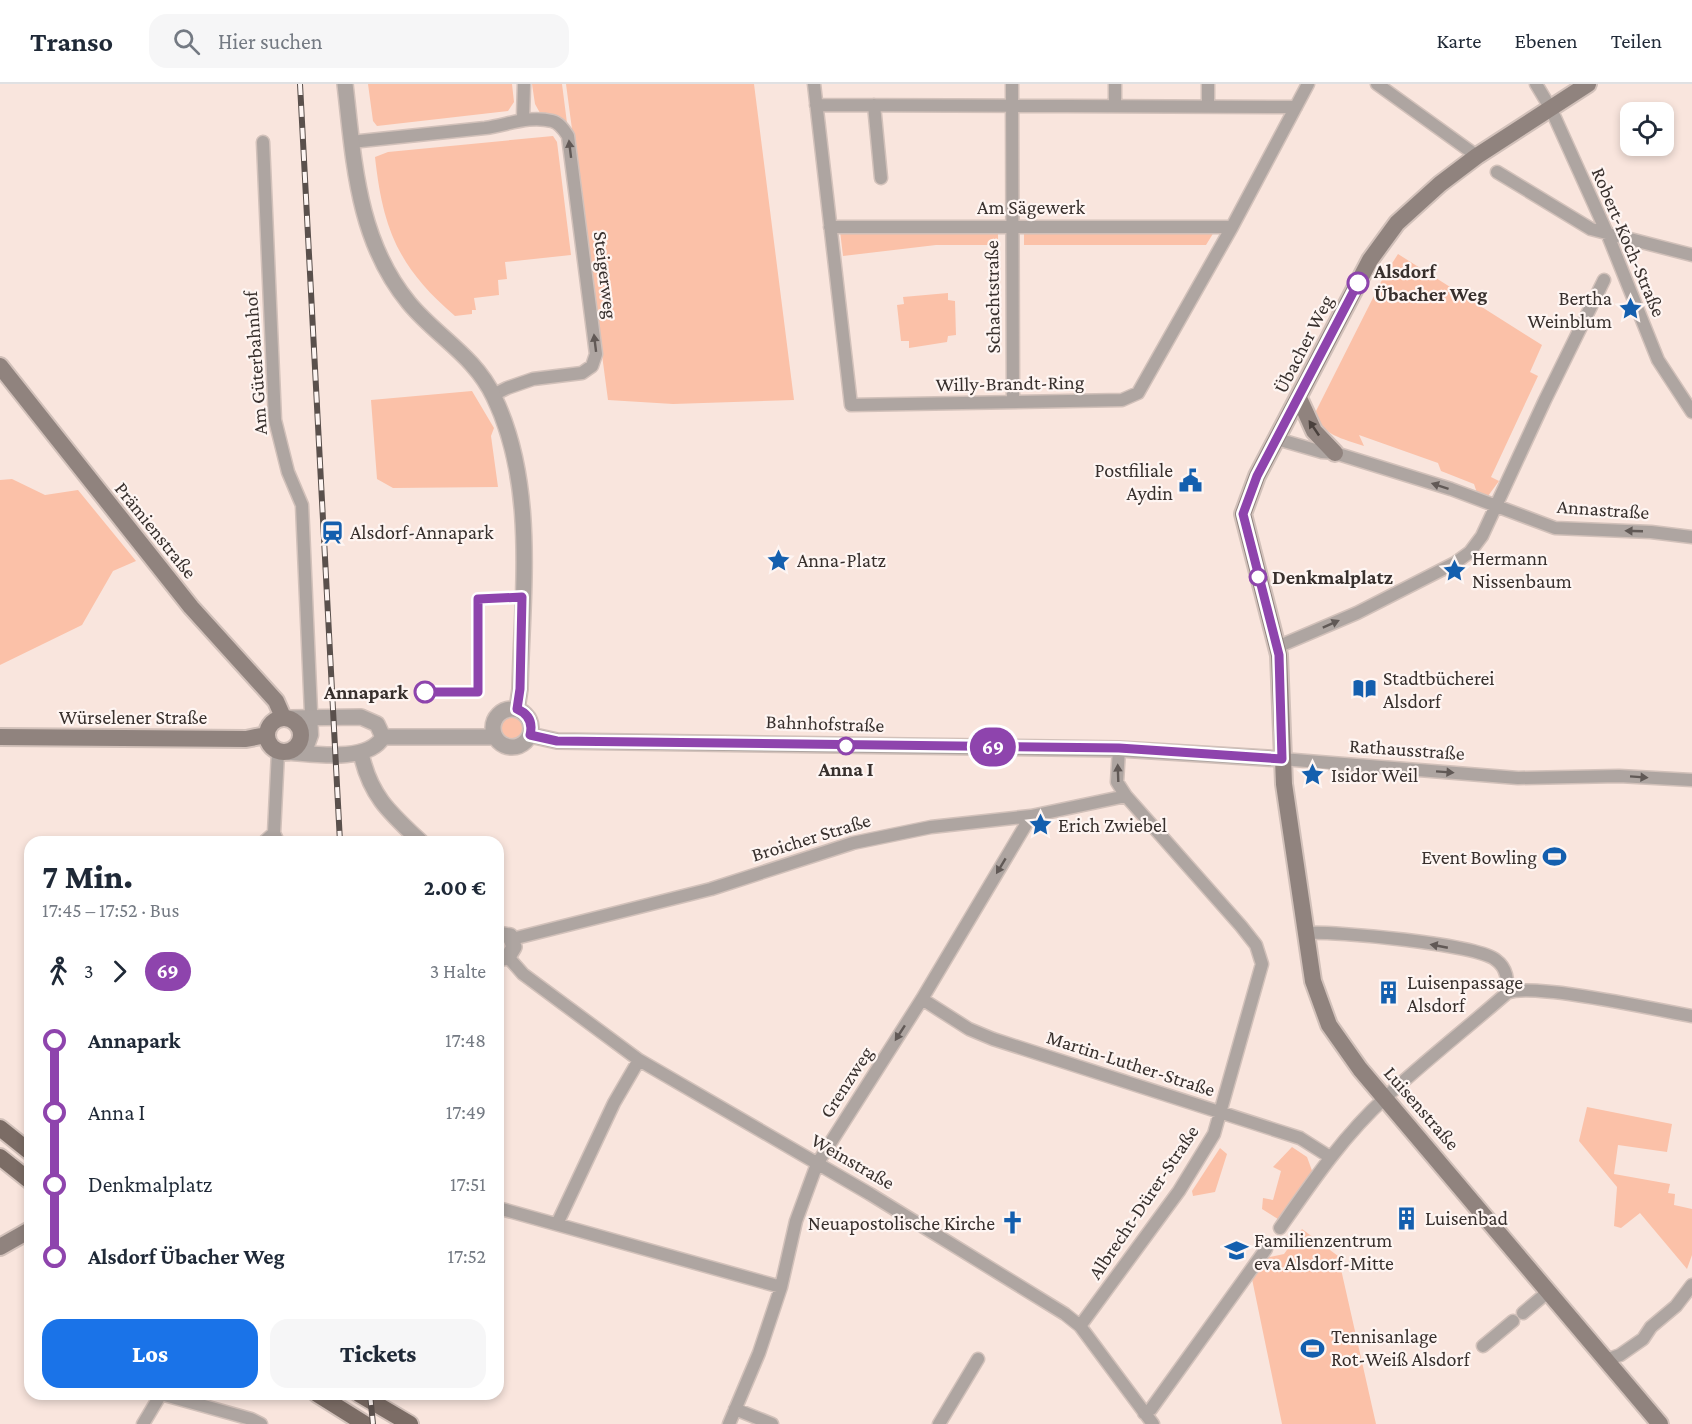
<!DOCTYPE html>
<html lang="de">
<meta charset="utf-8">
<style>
:root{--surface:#fff;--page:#f6f6f7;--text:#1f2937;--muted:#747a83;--line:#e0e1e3;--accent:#1a73e8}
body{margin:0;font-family:"Crimson Pro",serif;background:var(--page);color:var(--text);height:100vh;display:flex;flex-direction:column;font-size:22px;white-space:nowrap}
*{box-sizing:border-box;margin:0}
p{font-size:20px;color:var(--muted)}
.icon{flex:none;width:33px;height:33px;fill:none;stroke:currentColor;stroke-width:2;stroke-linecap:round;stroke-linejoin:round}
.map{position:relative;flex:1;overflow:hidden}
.details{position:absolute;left:24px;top:752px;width:480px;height:564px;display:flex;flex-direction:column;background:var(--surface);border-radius:18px;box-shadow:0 3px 9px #0003}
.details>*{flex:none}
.badge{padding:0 12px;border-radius:20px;font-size:21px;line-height:39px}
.fabs{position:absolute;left:1620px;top:18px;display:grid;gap:12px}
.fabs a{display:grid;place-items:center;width:54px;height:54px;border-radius:12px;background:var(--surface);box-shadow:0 3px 9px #0003;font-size:30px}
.map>.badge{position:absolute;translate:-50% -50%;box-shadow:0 0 0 3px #fff}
.legs{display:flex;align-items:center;gap:9px;height:66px;padding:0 18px;font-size:20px}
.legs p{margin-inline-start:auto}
.headline{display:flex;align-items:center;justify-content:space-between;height:102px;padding:0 18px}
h1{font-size:33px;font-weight:800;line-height:45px}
.cta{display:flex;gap:12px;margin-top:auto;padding:12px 18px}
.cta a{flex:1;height:69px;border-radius:18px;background:var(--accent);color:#fff;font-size:24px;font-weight:800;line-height:69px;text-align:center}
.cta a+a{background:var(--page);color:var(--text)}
ul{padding:0 18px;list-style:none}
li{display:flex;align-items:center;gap:21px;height:72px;font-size:22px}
li i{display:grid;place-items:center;width:9px;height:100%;margin:0 8px;background:currentColor}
li i::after{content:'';width:15px;height:15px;margin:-8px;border:4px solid;border-radius:50%;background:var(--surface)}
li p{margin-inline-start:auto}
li:first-child i{background:linear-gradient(#0000 50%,currentColor 0)}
li:last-child i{background:linear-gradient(currentColor 50%,#0000 0)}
header{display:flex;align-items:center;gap:36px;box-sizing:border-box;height:84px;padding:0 30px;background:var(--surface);border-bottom:2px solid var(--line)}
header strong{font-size:28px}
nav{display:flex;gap:33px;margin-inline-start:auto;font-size:21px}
.search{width:420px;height:54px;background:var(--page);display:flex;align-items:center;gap:15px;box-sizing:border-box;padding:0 21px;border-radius:18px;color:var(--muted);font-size:22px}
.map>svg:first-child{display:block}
.green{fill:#fbc1a8}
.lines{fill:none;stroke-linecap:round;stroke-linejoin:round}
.minor-casing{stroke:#d2c1ba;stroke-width:15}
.tertiary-casing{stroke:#d2c1ba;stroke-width:18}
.secondary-casing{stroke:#d2c1ba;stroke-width:20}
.primary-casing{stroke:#d2c1ba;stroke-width:20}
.minor{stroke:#aea5a1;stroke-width:12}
.tertiary{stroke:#aea5a1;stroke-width:15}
.secondary{stroke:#90837e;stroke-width:16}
.primary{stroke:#7b6c65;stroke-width:16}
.rail-casing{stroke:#5a504c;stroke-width:6}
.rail{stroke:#fef5f2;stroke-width:4;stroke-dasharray:11;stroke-linecap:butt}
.oneway{fill:#615956}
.oneway2{fill:#4a413d}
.line-1-casing{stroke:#fff;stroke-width:14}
.line-1{stroke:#8e44ad;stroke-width:9}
.stop-1-dot{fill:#fff;stroke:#8e44ad;stroke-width:3}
.labels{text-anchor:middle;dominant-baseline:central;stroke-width:4.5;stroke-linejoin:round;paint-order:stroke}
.street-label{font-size:20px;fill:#38302d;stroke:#fef5f2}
.stop-label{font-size:20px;font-weight:bold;fill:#38302d;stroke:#fef5f2;text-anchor:start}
.poi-label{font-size:20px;fill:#38302d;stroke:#fef5f2;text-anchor:start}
</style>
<header>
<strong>Transo</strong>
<div class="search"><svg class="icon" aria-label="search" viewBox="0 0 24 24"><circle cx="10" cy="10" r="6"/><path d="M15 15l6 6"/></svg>Hier suchen</div>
<nav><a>Karte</a><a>Ebenen</a><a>Teilen</a></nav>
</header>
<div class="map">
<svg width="1692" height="1340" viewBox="0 0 1692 1340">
<rect width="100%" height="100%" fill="#f9e5dd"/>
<path class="green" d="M368 0H512L514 18 508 27 377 42 373 37Z
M532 0H562L567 39 555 31 540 29 535 20Z
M566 0H754L794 316 673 320 608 316Z
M553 52 557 58 571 171 505 178 507 195 498 196 499 211 474 214 476 226H472V230L455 232C399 184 383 146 375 73L388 68Z
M840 147H998V161H936L843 172Z
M1024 147 1214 148 1206 161H1024Z
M1398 170 1542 261 1530 288 1538 292 1491 393 1499 397 1488 412 1477 409 1474 400 1441 387 1438 379 1359 351 1364 362C1344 355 1319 351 1316 327L1384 192Z
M948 209V216L955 217 956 251 948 252 947 258 909 264V257H901L897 221 904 220 903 213Z
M472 307 494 344 491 352 498 403 393 404 377 395 371 316Z
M12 395 45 411 78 406 136 477 113 487 82 541 0 581V396Z
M499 644a14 14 0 1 1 28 0a14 14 0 1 1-28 0Z
M1587 1023 1672 1040 1667 1068 1618 1061 1614 1090 1670 1100 1668 1109 1675 1110 1674 1121 1692 1125V1171L1687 1185 1640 1129 1621 1144 1614 1142 1617 1103 1579 1057Z
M1292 1063 1307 1073 1314 1092 1281 1137 1262 1125 1263 1114 1273 1116 1281 1087 1273 1083Z
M1220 1064 1227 1070 1215 1108 1193 1112 1192 1107Z
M1302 1145 1338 1172 1376 1340H1282L1252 1195 1265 1174 1284 1170Z"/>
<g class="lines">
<defs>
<path id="minor" d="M814 0 851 321 1122 316 1138 309 1232 143 1308 0
M1012 0 1013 318
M1377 0 1477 72
M1536 0 1551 25 1607 149 1658 276 1692 328
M816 21 1296 23
M874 21 881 94
M1115 21V0
M1208 22V0
M523 34 524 0
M263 58 275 336 288 388 302 421 312 651 307 665 301 669
M351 58C396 53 441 49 485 44 508 41 529 31 552 37 560 39 564 46 568 52L596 270 592 282 582 289 533 295 507 304 493 311
M1497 88 1591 145 1692 171
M830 143H1232
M1277 355 1322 368 1335 369 1451 405 1555 444 1651 448 1692 453
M1277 563 1357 529 1455 479 1470 468 1482 452 1545 316 1604 196
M1282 675 1518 694 1619 692 1692 696
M264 758 274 749
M278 758 274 749 278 668
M1306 849C1335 847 1477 860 1496 876 1507 884 1508 896 1507 909
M512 855 711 805 853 759 931 743 1031 732 1126 712
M508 873 523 890 639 976 870 1110 1065 1230 1080 1242 1153 1340
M922 915 969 945 993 955 1300 1054 1330 1073
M498 1124 781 1203
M557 1140 614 1019 639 976
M1280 1144C1312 1098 1344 1051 1386 1013 1425 977 1467 944 1507 909 1532 898 1658 926 1692 932
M1523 1229 1549 1207
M1080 1242 1179 1107 1214 1050 1262 880 1256 861 1241 842 1126 712 1117 698 1119 665
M1483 1262 1513 1237
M1606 1276 1620 1271 1643 1255 1651 1243 1676 1222 1692 1201
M735 1325 772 1340
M1144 1329 1151 1325 1266 1165
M143 1340 161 1310 251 1335 261 1340
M729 1340 759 1269 781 1203 796 1137 817 1080 922 915 1031 732
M939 1340 978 1275"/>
<path id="tertiary" d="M345 0C354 77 357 156 409 219 436 252 475 272 494 313 537 402 522 509 520 605L517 625
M493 644a19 19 0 1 1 38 0a19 19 0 1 1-38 0Z
M530 651 557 657 1119 665 1282 675
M383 653H495
M287 668C314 670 368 679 383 653L377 640 361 633 289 634
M361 669C370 712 390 729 421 758
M498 850 510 852 514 863 508 873 498 875"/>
<path id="secondary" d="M1588 0 1477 72 1440 100 1397 139 1370 176 1257 392 1243 430 1279 571 1284 700 1313 897 1329 941 1360 985 1660 1340
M0 282 191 523 276 617 283 633
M1299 314 1314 347 1335 369
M267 651a17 17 0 1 1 34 0a17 17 0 1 1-34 0Z
M0 653 246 655 266 651
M0 1163 30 1146"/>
<path id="primary" d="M0 1044 30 1068
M0 1073 30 1097
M317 1310 365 1340
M359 1310 410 1340"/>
</defs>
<use href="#minor" class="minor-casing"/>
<use href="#tertiary" class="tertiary-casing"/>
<use href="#secondary" class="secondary-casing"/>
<use href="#primary" class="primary-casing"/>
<use href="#minor" class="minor"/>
<use href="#tertiary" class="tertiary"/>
<use href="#secondary" class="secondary"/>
<use href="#primary" class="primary"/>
<defs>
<path id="rail" d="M300 0 340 758
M370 1310 373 1340"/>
</defs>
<use href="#rail" class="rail-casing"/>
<use href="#rail" class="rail"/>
</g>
<defs><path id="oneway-solid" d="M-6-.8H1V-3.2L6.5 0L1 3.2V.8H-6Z" transform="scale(1.5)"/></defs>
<g class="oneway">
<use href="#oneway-solid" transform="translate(570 65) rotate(-97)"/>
<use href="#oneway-solid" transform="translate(595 259) rotate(-97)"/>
<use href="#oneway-solid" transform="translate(1440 402) rotate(-162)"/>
<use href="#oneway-solid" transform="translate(1634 447) rotate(-178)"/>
<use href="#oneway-solid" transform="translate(1331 540) rotate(-24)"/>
<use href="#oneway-solid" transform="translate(1445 688) rotate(4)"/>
<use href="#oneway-solid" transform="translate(1118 689) rotate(-92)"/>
<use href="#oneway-solid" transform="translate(1639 693) rotate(4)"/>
<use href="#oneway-solid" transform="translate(1001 782) rotate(121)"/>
<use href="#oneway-solid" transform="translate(1439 862) rotate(-169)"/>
<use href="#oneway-solid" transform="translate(900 949) rotate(123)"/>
</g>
<use class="oneway2" href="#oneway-solid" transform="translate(1314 344) rotate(-124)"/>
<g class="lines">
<defs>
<path id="line-1" d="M425 608H478V515L522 513 520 605 517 625C529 630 533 639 530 651L557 657 1119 664 1282 675 1279 571 1243 430 1257 392 1358 199"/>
</defs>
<use href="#line-1" class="line-1-casing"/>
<use href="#line-1" class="line-1"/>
</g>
<defs>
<symbol id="sight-bare" viewBox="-9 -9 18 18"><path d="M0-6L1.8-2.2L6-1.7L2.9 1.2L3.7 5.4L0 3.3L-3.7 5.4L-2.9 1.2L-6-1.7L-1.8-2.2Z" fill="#145fae" stroke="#fef5f2" stroke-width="2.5" paint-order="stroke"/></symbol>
<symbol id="civic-bare" viewBox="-9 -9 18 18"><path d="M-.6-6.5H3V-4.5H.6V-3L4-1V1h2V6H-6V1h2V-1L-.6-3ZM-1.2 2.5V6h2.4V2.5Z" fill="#145fae" stroke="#fef5f2" stroke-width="2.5" paint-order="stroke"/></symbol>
<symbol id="station-bare" viewBox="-9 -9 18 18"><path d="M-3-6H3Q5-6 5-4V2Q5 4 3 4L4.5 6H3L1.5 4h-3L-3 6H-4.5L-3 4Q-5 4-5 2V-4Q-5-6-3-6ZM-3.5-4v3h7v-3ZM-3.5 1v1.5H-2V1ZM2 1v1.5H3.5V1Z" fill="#145fae" stroke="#fef5f2" stroke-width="2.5" paint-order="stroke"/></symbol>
<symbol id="library-bare" viewBox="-9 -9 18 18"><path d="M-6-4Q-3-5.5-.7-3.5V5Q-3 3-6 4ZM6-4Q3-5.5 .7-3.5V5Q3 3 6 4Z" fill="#145fae" stroke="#fef5f2" stroke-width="2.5" paint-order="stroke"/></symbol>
<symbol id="stadium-bare" viewBox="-9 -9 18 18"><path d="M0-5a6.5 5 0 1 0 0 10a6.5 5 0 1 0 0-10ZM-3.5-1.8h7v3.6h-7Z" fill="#145fae" stroke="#fef5f2" stroke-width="2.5" paint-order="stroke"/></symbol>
<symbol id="building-bare" viewBox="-9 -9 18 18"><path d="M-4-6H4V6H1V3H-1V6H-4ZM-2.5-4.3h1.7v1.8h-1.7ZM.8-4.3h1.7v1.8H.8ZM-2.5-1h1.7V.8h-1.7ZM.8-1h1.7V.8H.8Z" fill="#145fae" stroke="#fef5f2" stroke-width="2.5" paint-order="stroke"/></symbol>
<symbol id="church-bare" viewBox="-9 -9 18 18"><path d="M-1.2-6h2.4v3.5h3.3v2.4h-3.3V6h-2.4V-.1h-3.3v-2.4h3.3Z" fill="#145fae" stroke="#fef5f2" stroke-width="2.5" paint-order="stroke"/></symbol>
<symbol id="school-bare" viewBox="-9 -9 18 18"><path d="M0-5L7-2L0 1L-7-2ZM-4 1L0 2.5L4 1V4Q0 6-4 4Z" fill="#145fae" stroke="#fef5f2" stroke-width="2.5" paint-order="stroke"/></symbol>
</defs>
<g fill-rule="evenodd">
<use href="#sight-bare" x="1614" y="208" width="33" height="33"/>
<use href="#civic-bare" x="1174" y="380" width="33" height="33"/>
<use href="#station-bare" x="316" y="432" width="33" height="33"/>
<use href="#sight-bare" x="762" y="460" width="33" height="33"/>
<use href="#sight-bare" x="1438" y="470" width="33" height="33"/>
<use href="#library-bare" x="1348" y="588" width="33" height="33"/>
<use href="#sight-bare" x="1296" y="674" width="33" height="33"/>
<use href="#sight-bare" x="1024" y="724" width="33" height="33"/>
<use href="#stadium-bare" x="1538" y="756" width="33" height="33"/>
<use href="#building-bare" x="1372" y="892" width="33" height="33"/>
<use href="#building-bare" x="1390" y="1118" width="33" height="33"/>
<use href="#church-bare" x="996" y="1122" width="33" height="33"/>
<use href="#school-bare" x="1220" y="1150" width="33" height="33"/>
<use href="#stadium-bare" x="1296" y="1248" width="33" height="33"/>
</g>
<g class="stop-1-dot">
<circle cx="1358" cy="199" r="10"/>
<circle cx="1258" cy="493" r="8"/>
<circle cx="425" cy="608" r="10"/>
<circle cx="846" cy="662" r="8"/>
</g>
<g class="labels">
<g class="street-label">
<text x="1031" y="123">Am Sägewerk</text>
<text transform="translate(1629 158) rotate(67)">Robert-Koch-Straße</text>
<text transform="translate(606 191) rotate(83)">Steigerweg</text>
<text transform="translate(992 213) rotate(-91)">Schachtstraße</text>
<text transform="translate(1303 260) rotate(-63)">Übacher Weg</text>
<text transform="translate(255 279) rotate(-94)">Am Güterbahnhof</text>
<text transform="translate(1010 299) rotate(-1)">Willy-Brandt-Ring</text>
<text transform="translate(1603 425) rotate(4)">Annastraße</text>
<text transform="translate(156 446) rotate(51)">Prämienstraße</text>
<text x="133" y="633">Würselener Straße</text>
<text transform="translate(825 639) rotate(2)">Bahnhofstraße</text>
<text transform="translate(1407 665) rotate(4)">Rathausstraße</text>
<text transform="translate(811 753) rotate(-17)">Broicher Straße</text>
<text transform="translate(1131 979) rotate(18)">Martin-Luther-Straße</text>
<text transform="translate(846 998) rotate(-57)">Grenzweg</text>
<text transform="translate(1422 1024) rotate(49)">Luisenstraße</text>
<text transform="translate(853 1077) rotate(30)">Weinstraße</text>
<text transform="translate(1143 1118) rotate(-56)">Albrecht-Dürer-Straße</text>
</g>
<g class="stop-label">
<text x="1374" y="187">Alsdorf<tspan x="1374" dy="23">Übacher Weg</tspan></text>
<text x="1272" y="493">Denkmalplatz</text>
<text x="408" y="608" text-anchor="end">Annapark</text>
<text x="846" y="685" text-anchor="middle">Anna I</text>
</g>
<g class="poi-label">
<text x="1612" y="214" text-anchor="end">Bertha<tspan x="1612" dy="23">Weinblum</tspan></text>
<text x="1173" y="386" text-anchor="end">Postfiliale<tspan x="1173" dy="23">Aydin</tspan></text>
<text x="350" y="448">Alsdorf-Annapark</text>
<text x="1472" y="474">Hermann<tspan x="1472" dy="23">Nissenbaum</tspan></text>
<text x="797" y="476">Anna-Platz</text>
<text x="1383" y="594">Stadtbücherei<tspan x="1383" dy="23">Alsdorf</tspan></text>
<text x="1331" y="691">Isidor Weil</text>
<text x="1058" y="741">Erich Zwiebel</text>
<text x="1537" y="773" text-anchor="end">Event Bowling</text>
<text x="1407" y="898">Luisenpassage<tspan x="1407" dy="23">Alsdorf</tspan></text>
<text x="1425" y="1134">Luisenbad</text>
<text x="995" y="1139" text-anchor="end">Neuapostolische Kirche</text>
<text x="1254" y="1156">Familienzentrum<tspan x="1254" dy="23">eva Alsdorf-Mitte</tspan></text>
<text x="1331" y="1252">Tennisanlage<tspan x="1331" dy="23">Rot-Weiß Alsdorf</tspan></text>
</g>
</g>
</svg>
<div class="fabs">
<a><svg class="icon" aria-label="locate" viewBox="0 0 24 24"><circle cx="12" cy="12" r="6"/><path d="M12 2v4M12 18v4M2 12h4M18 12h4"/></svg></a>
</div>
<b class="badge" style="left:993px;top:663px;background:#8e44ad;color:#fff">69</b>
<section class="details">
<div class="headline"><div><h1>7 Min.</h1><p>17:45 – 17:52 · Bus</p></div><b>2.00 €</b></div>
<div class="legs"><svg class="icon" aria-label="walk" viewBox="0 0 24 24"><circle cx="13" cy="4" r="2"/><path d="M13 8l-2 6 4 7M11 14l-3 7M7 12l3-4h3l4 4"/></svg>3<svg class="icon" aria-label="forward" viewBox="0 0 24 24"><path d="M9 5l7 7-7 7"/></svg><b class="badge" style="background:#8e44ad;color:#fff">69</b><p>3 Halte</p></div>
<ul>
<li><i style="color:#8e44ad"></i><b>Annapark</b><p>17:48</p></li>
<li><i style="color:#8e44ad"></i><span>Anna I</span><p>17:49</p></li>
<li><i style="color:#8e44ad"></i><span>Denkmalplatz</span><p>17:51</p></li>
<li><i style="color:#8e44ad"></i><b>Alsdorf Übacher Weg</b><p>17:52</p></li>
</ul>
<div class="cta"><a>Los</a><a>Tickets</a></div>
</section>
</div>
